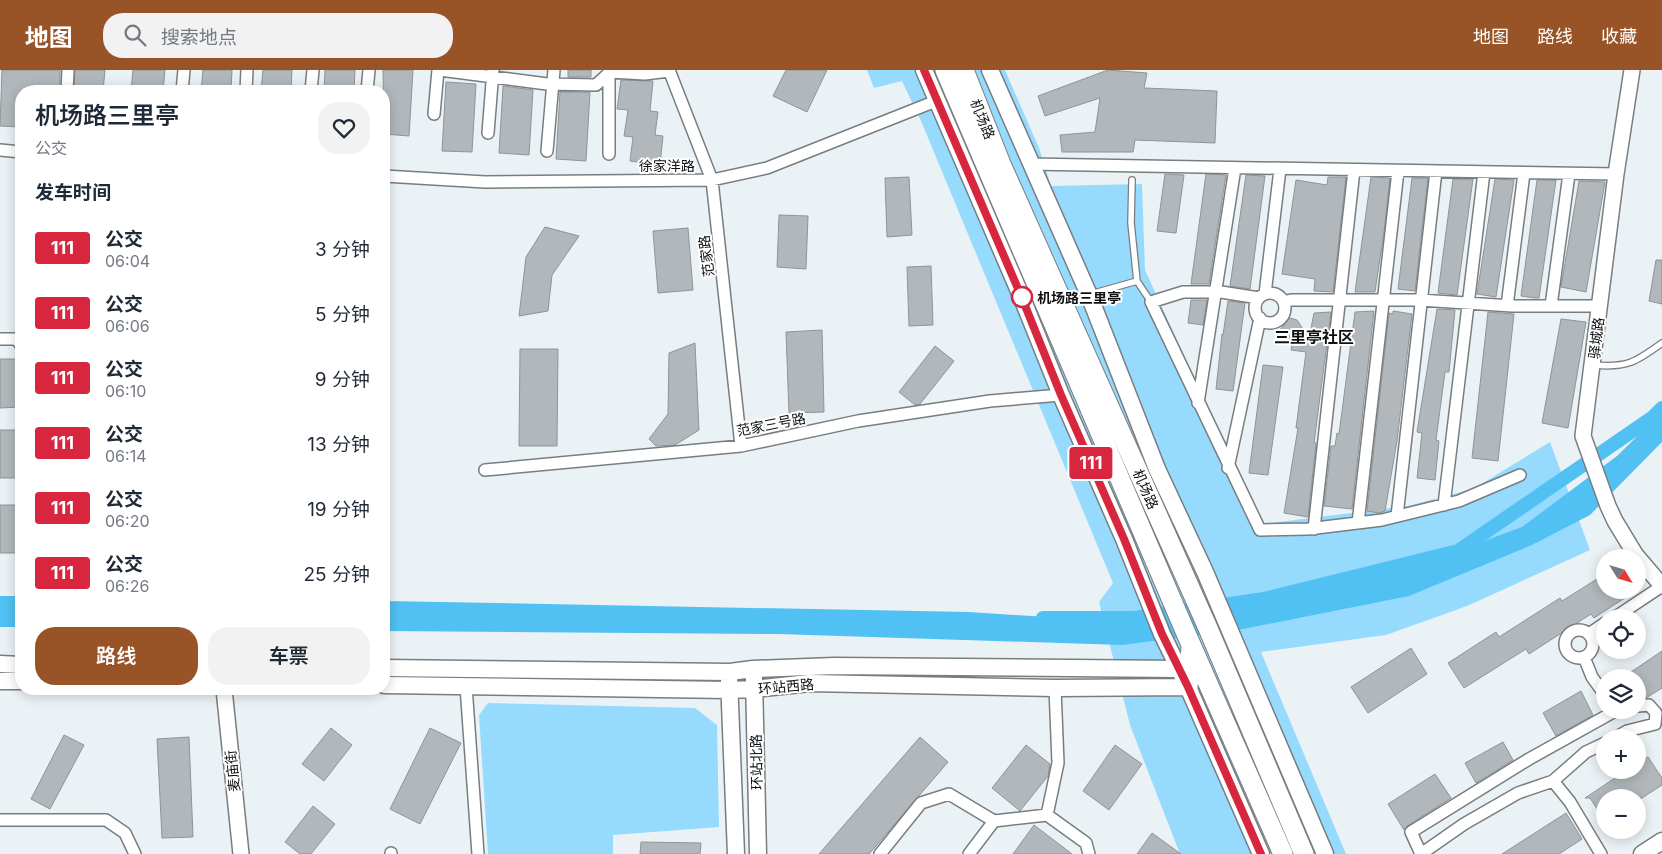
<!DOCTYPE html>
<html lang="zh">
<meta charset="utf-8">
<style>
:root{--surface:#fff;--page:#f2f2f3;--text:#1f2937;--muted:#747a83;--accent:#985327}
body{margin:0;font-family:Inter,"Noto Sans SC",sans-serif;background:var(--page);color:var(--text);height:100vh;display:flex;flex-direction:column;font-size:19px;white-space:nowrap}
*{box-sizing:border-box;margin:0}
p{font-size:16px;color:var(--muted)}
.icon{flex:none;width:28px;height:28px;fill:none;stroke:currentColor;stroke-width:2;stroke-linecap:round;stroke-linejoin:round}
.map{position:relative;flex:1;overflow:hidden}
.sheet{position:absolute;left:15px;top:15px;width:375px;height:610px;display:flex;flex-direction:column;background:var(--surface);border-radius:20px;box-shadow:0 2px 12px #0003}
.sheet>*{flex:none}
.badge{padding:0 10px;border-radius:4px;font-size:18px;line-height:32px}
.needle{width:32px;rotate:127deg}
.controls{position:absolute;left:1596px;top:479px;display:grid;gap:10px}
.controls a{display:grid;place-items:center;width:50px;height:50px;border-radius:50%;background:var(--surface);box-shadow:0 2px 12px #0003;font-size:25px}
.map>.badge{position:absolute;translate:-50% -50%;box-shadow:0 0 0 2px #fff}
h2{padding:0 20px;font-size:19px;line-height:45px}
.round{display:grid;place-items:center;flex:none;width:52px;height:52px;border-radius:20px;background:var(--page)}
.head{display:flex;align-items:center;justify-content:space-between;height:85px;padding:0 20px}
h1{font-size:24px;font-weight:600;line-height:38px}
.action{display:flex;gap:10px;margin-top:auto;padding:10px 20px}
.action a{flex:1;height:58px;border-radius:20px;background:var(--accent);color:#fff;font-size:20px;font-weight:600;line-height:58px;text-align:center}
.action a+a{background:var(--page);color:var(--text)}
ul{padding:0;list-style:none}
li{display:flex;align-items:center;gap:15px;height:65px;padding:0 20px}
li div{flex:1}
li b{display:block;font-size:19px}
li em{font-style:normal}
li .badge{min-width:55px;font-weight:700;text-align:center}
header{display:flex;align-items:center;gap:30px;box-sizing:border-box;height:70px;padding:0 25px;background:var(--accent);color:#fff}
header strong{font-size:24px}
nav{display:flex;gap:28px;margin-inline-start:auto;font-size:18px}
.search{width:350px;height:45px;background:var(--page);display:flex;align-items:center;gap:12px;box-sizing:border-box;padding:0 18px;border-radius:20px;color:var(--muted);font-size:19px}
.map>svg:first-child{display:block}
.green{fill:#96dbfd}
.water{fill:#51c1f3}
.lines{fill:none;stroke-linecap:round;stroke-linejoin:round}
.canal{stroke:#51c1f3;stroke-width:14}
.building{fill:#b1b7ba;stroke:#8e9497}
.service-casing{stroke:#787d81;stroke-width:8}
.minor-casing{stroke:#787d81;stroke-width:14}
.tertiary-casing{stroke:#787d81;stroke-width:18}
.secondary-casing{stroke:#787d81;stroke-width:19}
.primary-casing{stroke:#787d81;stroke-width:21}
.service{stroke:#fff;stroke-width:5.5}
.minor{stroke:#fff;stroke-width:11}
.tertiary{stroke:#fff;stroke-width:15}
.secondary{stroke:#fff;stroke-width:16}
.primary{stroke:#fff;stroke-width:19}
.line-casing{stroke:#fff;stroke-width:11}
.line{stroke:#d7263d;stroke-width:8}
.stop-dot{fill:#fff;stroke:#d7263d;stroke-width:2.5}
.labels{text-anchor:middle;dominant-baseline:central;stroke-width:4;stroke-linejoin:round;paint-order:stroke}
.street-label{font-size:14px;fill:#0e1011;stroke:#fff}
.stop-label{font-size:14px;font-weight:bold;fill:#0e1011;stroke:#fff;text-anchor:start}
.quarter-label{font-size:16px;font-weight:bold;fill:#0e1011;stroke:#fff}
</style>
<header>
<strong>地图</strong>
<div class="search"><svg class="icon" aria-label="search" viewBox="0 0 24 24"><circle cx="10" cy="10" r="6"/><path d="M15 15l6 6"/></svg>搜索地点</div>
<nav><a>地图</a><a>路线</a><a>收藏</a></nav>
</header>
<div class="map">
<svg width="1662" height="784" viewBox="0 0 1662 784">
<rect width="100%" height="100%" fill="#ebf2f5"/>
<path class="green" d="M867 0H1005L1039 78 1051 116 1142 114 1145 200 1261 454 1408 436 1473 419 1550 372 1590 480 1467 536 1386 565 1261 582 1346 784H1180L1130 655 1099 532 1113 513 921 51 902 11 874 18Z
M488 633 695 638 717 655 719 757 613 765V784H488L479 645Z"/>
<path class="water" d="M1662 342V372L1590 445 1532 475 1409 526 1238 560 1122 575 778 564 384 561V531L969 542 1141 553 1401 502 1522 457 1617 386Z
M0 526H21V557H0Z"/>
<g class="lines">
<path class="canal" d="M1043 548H1134L1264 529 1458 481 1653 347 1662 338"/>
</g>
<path class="building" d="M2 0H60V21H21V57L0 56Z
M75 0H105L103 21H74Z
M133 0H165L163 21H131Z
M203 0H232L231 21H201Z
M263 0H292L291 21H261Z
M325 0H355L354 21H324Z
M383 0H413L409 66 384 64Z
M568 0H591V7H568Z
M786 0H827L807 42 773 26Z
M1108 0 1147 3 1144 18 1217 21 1215 73 1135 70 1133 82H1062L1060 65 1095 62 1100 28 1045 46 1038 26Z
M621 10 653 11 650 41 658 42 655 65 663 66 660 95 630 91 633 67 624 66 628 40 617 39Z
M446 12 476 14 472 82 442 81Z
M503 16 533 20 529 85 499 83Z
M560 22H590L586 91 556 89Z
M1165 104 1184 105 1176 163 1157 161Z
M1206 104 1226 105 1209 214H1191Z
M1246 105 1265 106 1250 219 1230 216Z
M909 107 912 165 887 167 885 108Z
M1328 107H1346L1333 222 1314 221 1315 209 1282 204 1296 110 1327 115Z
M1371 107 1390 108 1384 162 1375 222H1355Z
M1412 108H1428L1415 221 1398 219Z
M1453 109H1473L1457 225 1438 223Z
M1495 109 1514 110 1496 227 1477 224Z
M1537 110H1556L1539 228H1535L1521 226Z
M1579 111 1605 112 1586 222 1561 217Z
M779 145 808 146 806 199 777 197Z
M545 157 579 166 552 205 548 241 519 246 526 187Z
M688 158 693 220 658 223 653 161Z
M1656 190H1662V234L1649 231Z
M931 196 933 255 909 256 907 197Z
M1191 230H1207L1203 255 1188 253Z
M1228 231 1245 233 1233 321 1216 319 1222 264 1223 265Z
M1437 239 1455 240 1449 302H1445L1436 370 1439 371 1435 410 1417 408 1422 363 1417 362Z
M1374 241 1352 439 1324 436 1331 376H1335L1337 363 1339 364 1355 242Z
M1393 241 1412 244 1397 371 1385 441 1379 443 1367 441 1389 243 1393 244Z
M1331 242 1314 373H1316L1308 447 1284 443 1298 358H1296L1306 282 1291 280 1292 274 1282 272 1278 262 1290 248 1297 250 1309 268 1314 243Z
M1488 242 1514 244 1498 391 1472 388Z
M1561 249 1586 252 1568 358 1542 353Z
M822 260 824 342 789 343 786 262Z
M695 273 699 360 675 375 656 376 649 369 668 344 669 283Z
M935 276 954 291 920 334 915 335 899 322Z
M520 279H558L557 376H519Z
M0 289H21V337L0 338Z
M1263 295 1283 297 1268 405 1249 403Z
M0 360H21V408H0Z
M0 435H21V483H0Z
M1605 504V520H1637L1594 548 1591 544 1529 584 1526 579 1464 618 1448 593 1496 562 1499 567 1560 528 1562 531Z
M1411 578 1427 604 1368 643 1351 617Z
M1662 581V618L1646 628 1638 629V608H1622Z
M1581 621 1593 645 1556 666 1543 643Z
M331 658 352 675 324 711 302 694Z
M430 658 461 673 420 754 390 739Z
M64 665 84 675 50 739 31 729Z
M189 667 193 767 162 768 157 669Z
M920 667 948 692 869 784H819Z
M1503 672 1513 690 1476 713 1465 693Z
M1026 675 1050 694 1048 706 1020 741 992 718Z
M1115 675 1142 694 1109 740 1083 721Z
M1648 687 1662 708V715L1642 728H1605V751L1590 728H1585L1627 700H1638V693Z
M1435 704 1451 728 1407 756 1404 760 1388 734Z
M313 736 335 754 311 784H300L285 772Z
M1566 743 1582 769 1559 784H1502Z
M1034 755 1072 784H1013Z
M1152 763 1181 784H1137Z
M641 772 701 773 700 784H640Z"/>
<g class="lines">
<defs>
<path id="service" d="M1132 110 1131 153 1137 211 1151 232
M1091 224 1137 211
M1594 295C1627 298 1636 292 1662 273"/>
<path id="minor" d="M440 0 547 14 596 15 610 2 645 4 669 1
M669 0 712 110 741 376
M67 21 68 0
M182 21 184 0
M246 21 247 0
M311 21 313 0
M367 21 369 0
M434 44 438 0
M488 63 493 0
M0 80 21 82
M547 81 554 0
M609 84V0
M1030 94 1616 104
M384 106 485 112 712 110 767 98 936 31
M1255 238a15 15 0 1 1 30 0a15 15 0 1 1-30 0Z
M1265 224 1280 99
M1259 228 1221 222H1183L1151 232 1260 460 1308 459 1382 450 1459 431 1520 405
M1284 232 1291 230H1420L1512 236H1600
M1507 236 1524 103
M1551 236 1569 104
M0 269H16L21 275
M1198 333 1235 98
M1228 398 1260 248
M485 400 741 376 858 351 990 331 1061 325
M1444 435 1484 102
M1397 446 1436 101
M1358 453 1398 101
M1314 459 1354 100
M1614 548 1662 516
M1565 574a14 14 0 1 1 28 0a14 14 0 1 1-28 0Z
M1589 564 1605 553
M1584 587 1592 607 1605 625
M466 616 478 784
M1615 668 1627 661 1655 654 1656 643 1649 635 1638 636
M1605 673 1586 682 1553 711 1518 723 1464 754 1421 784 1411 762 1529 689 1617 640
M1553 711 1570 732 1601 784
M1047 745 1058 693 1055 618
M0 750H106L125 763 135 784
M391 784V783
M880 784 921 733 949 724 994 751 1047 745 1086 773 1089 784
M969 784 994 751"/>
<path id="tertiary" d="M1632 0 1616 104 1583 366 1608 436 1615 451 1635 484 1662 516
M224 619 241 784"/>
<path id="secondary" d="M924 0 1022 228 1061 325 1124 469 1162 564 1188 617 1261 784
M990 0 1089 225 1157 399 1205 502 1325 784
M0 594 21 595
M384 598 730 602 753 599 834 596 1179 599
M729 609 736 784
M754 609 758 784
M0 611H21
M384 615 728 620 754 619 810 613 1055 618 1188 617
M1642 784 1662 771"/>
<path id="primary" d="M945 0 1185 561 1283 784
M964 0 1001 94 1207 556 1304 784
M1188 617 1191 577"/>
</defs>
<use href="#service" class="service-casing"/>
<use href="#minor" class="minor-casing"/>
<use href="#tertiary" class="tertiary-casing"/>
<use href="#secondary" class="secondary-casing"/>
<use href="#primary" class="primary-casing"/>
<use href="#service" class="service"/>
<use href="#minor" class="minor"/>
<use href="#tertiary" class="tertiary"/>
<use href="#secondary" class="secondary"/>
<use href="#primary" class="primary"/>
</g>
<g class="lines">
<defs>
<path id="line" d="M924 0 1022 228 1061 325 1124 469 1162 564 1188 617 1261 784"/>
</defs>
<use href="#line" class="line-casing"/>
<use href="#line" class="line"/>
</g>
<circle class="stop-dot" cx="1022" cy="227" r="10"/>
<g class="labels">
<g class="street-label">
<text transform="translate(983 49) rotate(68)">机场路</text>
<text x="667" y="95">徐家洋路</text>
<text transform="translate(706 186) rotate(-97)">范家路</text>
<text transform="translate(1596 268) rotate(-83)">驿城路</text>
<text transform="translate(771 354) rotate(-11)">范家三号路</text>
<text transform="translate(1146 419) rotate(66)">机场路</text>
<text transform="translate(786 616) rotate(-5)">环站西路</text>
<text transform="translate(756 692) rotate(-91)">环站北路</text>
<text transform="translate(232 701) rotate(-96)">麦庙街</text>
</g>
<g class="stop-label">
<text x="1037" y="227">机场路三里亭</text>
</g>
<g class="quarter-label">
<text x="1314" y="267">三里亭社区</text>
</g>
</g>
</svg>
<div class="controls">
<a><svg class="needle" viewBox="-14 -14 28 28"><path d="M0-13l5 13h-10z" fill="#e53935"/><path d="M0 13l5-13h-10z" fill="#747a83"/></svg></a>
<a><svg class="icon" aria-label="locate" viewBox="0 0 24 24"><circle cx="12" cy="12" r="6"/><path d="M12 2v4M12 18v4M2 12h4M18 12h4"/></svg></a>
<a><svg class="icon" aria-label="layers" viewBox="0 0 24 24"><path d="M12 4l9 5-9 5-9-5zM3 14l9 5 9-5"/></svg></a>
<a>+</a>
<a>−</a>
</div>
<b class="badge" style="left:1091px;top:393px;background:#d7263d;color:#fff">111</b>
<section class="sheet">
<div class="head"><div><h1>机场路三里亭</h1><p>公交</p></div><a class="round"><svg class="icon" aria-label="heart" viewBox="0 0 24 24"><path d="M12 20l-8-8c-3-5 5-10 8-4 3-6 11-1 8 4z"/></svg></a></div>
<h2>发车时间</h2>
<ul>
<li><span class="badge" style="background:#d7263d;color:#fff">111</span><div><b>公交</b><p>06:04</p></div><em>3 分钟</em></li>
<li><span class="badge" style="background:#d7263d;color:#fff">111</span><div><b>公交</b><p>06:06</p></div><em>5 分钟</em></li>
<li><span class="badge" style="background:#d7263d;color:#fff">111</span><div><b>公交</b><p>06:10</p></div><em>9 分钟</em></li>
<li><span class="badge" style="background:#d7263d;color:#fff">111</span><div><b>公交</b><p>06:14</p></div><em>13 分钟</em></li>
<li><span class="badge" style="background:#d7263d;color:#fff">111</span><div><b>公交</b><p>06:20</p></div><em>19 分钟</em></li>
<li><span class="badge" style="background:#d7263d;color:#fff">111</span><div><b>公交</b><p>06:26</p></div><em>25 分钟</em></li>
</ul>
<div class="action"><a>路线</a><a>车票</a></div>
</section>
</div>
